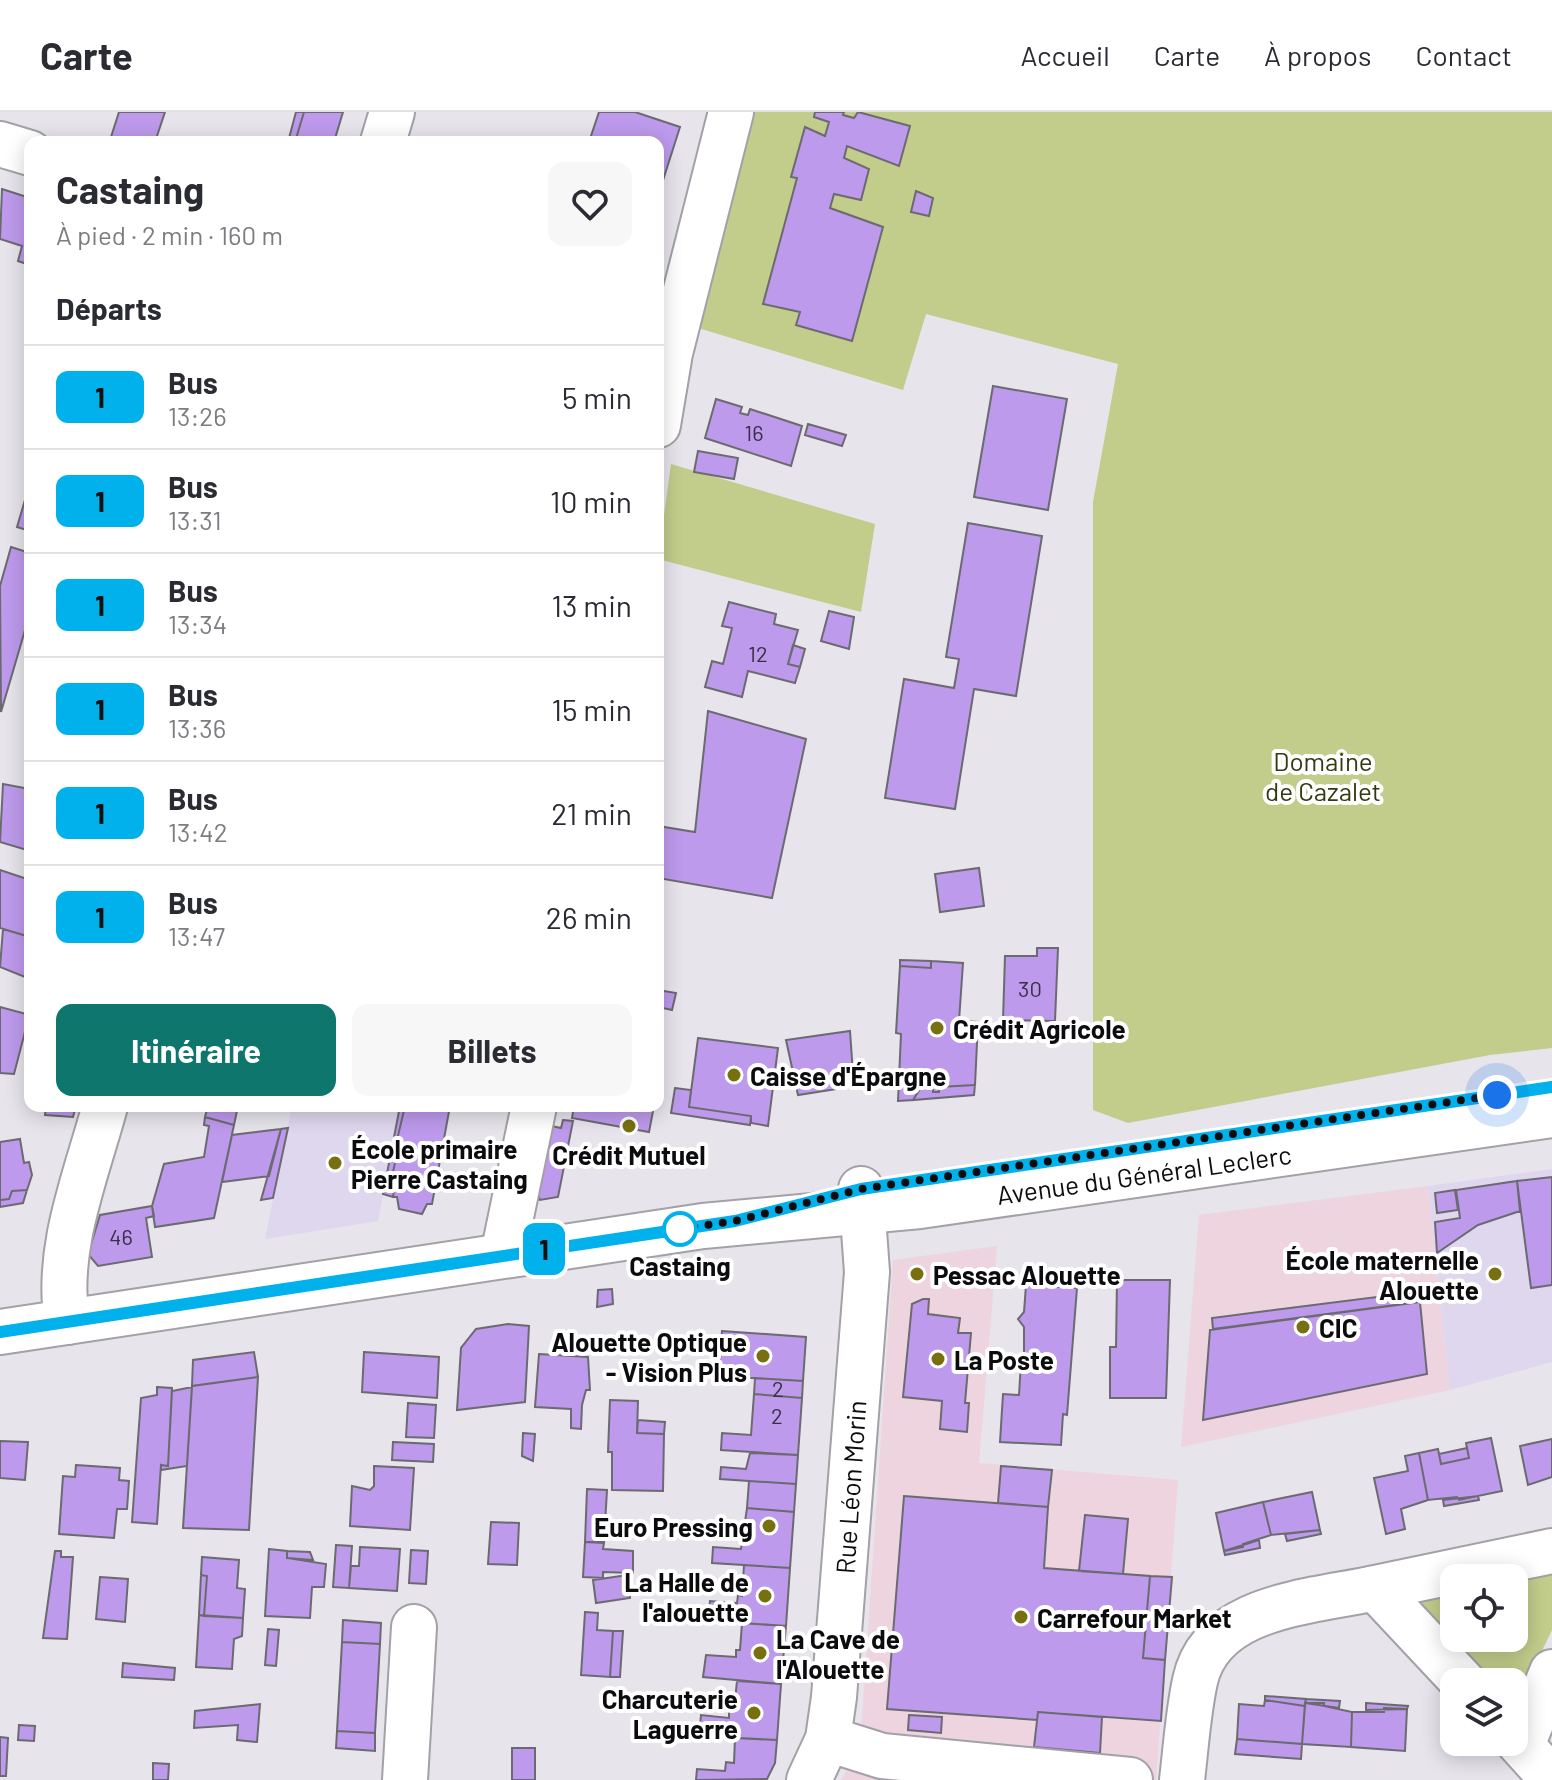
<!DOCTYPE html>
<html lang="fr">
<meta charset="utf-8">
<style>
:root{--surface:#fff;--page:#f7f7f7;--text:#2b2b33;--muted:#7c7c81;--line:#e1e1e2;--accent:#0f766e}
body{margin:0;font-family:Barlow,sans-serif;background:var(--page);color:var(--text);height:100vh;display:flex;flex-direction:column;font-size:30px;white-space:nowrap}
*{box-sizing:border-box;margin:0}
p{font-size:26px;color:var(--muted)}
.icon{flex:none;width:44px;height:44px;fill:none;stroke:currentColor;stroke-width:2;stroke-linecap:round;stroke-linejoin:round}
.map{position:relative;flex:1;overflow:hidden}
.side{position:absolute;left:24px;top:24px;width:640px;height:976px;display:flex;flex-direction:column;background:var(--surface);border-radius:16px;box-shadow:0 4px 20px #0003}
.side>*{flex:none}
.badge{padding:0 16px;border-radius:12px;font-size:28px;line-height:52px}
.fabs{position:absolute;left:1440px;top:1452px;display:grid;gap:16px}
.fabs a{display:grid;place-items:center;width:88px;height:88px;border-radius:16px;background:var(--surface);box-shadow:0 4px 20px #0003;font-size:40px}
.you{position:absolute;width:40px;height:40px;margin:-20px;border:6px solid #fff;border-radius:50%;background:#1a73e8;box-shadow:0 0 0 12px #1a73e833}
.map>.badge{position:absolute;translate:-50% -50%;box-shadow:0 0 0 4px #fff}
h2{padding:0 32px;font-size:30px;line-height:72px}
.round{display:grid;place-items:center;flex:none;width:84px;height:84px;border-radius:16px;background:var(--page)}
.headline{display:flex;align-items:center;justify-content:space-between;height:136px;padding:0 32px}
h1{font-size:38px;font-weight:700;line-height:60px}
.button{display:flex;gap:16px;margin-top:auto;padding:16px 32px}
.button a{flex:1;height:92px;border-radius:16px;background:var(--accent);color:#fff;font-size:32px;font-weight:700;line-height:92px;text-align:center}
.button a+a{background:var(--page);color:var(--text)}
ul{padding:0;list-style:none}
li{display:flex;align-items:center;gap:24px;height:104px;padding:0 32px;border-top:2px solid var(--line)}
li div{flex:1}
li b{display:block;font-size:30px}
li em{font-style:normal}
li .badge{min-width:88px;font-weight:700;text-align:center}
header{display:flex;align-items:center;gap:48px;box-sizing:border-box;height:112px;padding:0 40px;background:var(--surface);border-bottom:2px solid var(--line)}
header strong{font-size:38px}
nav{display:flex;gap:44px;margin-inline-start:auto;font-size:28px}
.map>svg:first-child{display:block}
.commercial{fill:#edd4de}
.education{fill:#dfd7ed}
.green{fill:#c2cc8b}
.building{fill:#bd9aec;stroke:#6c6a71;stroke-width:2}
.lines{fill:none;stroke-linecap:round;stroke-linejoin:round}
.minor-casing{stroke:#a3a0a8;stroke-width:48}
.major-casing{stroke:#a3a0a8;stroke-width:48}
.minor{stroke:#fff;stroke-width:44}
.major{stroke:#fff;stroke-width:44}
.line-casing{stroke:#fff;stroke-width:18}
.line{stroke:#00b1eb;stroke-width:12}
.walk{stroke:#0c0b0e;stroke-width:8;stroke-dasharray:0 14.4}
.poi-dot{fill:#787010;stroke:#fff;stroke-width:3}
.stop-dot{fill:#fff;stroke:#00b1eb;stroke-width:4}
.labels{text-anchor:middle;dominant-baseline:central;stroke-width:8;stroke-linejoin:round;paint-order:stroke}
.number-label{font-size:22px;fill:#382f46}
.park-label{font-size:26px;fill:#353911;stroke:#fff}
.poi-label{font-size:26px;font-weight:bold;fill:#0c0b0e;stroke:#fff;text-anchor:start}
.street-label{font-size:26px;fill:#0c0b0e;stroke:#fff}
.stop-label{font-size:26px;font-weight:bold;fill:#0c0b0e;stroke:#fff}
</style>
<header>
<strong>Carte</strong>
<nav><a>Accueil</a><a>Carte</a><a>À propos</a><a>Contact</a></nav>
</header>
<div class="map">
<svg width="1552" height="1668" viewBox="0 0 1552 1668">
<rect width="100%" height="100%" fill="#e7e4ec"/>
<path class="commercial" d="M1428 1074 1450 1278 1181 1335 1199 1103Z
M997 1134 979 1351 1178 1368 1156 1668H841L857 1641 861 1622 893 1148Z"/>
<path class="education" d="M292 994H400L378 1109 265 1127Z
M1552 1057V1250L1450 1278 1428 1074Z"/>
<path class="green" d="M751 0H1552V936L1490 943 1128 1011 1093 998V390L1118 252 926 202 903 278 695 215Z
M671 352 875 412 861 500 658 447Z
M1552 1456V1518L1523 1578 1514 1585V1570H1489L1420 1497 1424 1484 1454 1477V1526H1514V1466Z"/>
<path class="building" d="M119 0H165L155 30H127L111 25Z
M296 0H304L295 30H288Z
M304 0H343L334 30H295Z
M599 0H635L680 15 658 84V30H589Z
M815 0H844L843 3 854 6 858 0 910 14 899 54 847 34 844 46 869 57 861 88 834 82 830 96 883 115 852 229 796 213 800 200 763 192 797 66 791 65 805 15 825 24 829 10 814 5Z
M2 77 30 86V153L18 149 22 134 0 127Z
M916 79 933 86 929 104 911 100Z
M993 274 1067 287 1048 398 974 385Z
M716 287 742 295 740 301 748 303 750 297 802 314 791 354 705 326Z
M808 312 846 323 842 334 805 323Z
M698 339 738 346 734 367 694 360Z
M30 371V419L17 415Z
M968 411 1042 424 1016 584 974 577 955 697 885 686 904 567 954 576 959 547 946 545Z
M11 435 30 441V501L1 600 0 474Z
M729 490 776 502 774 512 798 518 788 552 800 555 795 571 748 559 742 585 705 575 712 549 723 552 732 516 722 514Z
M829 499 854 505 849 537 821 529Z
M793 533 805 537 800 555 788 552Z
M708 599 806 627 772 786 658 766V714L695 720Z
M3 672 30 677V739L0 730Z
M979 756 984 794 940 800 935 762Z
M0 758 30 768V825L0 816Z
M3 817 30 825V867L0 855Z
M1037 836H1058L1055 909 1003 908 1005 844H1037Z
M900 848 931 849V856L900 854Z
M931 849 963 851 959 909 978 910 975 973 939 975V980H933V976L920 977 913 988 898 989 901 922 896 921 900 854 931 856Z
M658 878 676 881 672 898 658 895Z
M0 895 30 903V917L26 916 14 962 0 961Z
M850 919 853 962 835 965 837 977 798 983 786 928Z
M698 926 778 936 768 1014 751 1011V1004L689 995Z
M975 973 974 983 913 988 920 977 933 976V980H939V975Z
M675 976 691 978 689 995 751 1004 750 1013 671 1001Z
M46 994H76L73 1005 45 1003Z
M208 994H238L234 1013 205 1005Z
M400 994H405L393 1045 396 1046 392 1065 396 1066 393 1085 383 1082Z
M405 994H450L432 1092H427L422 1102 399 1097 397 1085H393L396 1066 392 1065 396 1046 393 1045Z
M574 994H654L649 1020 572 1006Z
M205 1005 234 1013 214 1106 155 1115 152 1094 164 1052 204 1045 209 1014 204 1013Z
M563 1008 573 1009 558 1085 540 1088 535 1076 547 1013 561 1016Z
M288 1016 273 1086 261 1088 281 1017Z
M281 1017 269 1064 222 1070 232 1023Z
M20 1027 24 1051 29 1050 32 1063 27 1078 12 1079 9 1087 0 1088V1030Z
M1552 1065V1173L1531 1176 1517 1069Z
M1517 1069 1520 1099 1478 1113 1437 1141 1435 1110 1460 1106 1456 1078Z
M27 1078 23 1091 0 1095V1088L9 1087 12 1079Z
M1455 1078 1458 1098 1437 1101 1435 1081Z
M152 1094 154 1104 146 1106 152 1145 98 1154 88 1142 100 1103Z
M1117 1168H1170L1166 1286H1110V1235H1116Z
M1026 1173 1077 1176 1067 1303 1063 1302 1061 1333 1000 1330 1003 1282 1019 1283 1021 1250 1024 1251V1215L1018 1207 1024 1200Z
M612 1177 613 1192 597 1195 598 1178Z
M1416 1180 1418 1190 1213 1217 1212 1206Z
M923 1187H929L928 1202 960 1206 958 1221H971L965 1291H969L967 1320 940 1317 942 1289 903 1285 912 1192Z
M1420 1190 1427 1262 1203 1308 1210 1218Z
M508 1212 529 1214 525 1290 457 1298 461 1236 476 1217Z
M722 1219 806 1225 803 1269 719 1264Z
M254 1240 258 1265 192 1274 193 1248Z
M364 1240 439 1245 437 1286 362 1280Z
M539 1242 588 1245 590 1278H586L582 1293 581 1317 571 1316V1297L535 1295Z
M258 1265 249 1418 183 1416 192 1274Z
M755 1266 803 1269 802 1286 754 1282Z
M157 1275 172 1276 168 1354 161 1353 157 1412 132 1410 141 1286 157 1283Z
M192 1275 187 1354 161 1358V1353L168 1354 172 1279Z
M754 1282 802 1286 798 1343 721 1338 722 1321 751 1323Z
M610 1288 638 1289 637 1321 664 1322 663 1379 612 1378V1340H608Z
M408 1291 436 1293 434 1326 406 1325Z
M638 1308 665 1310 664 1322 637 1321Z
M523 1321 535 1322 533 1349 522 1344Z
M1491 1326 1502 1379 1459 1388 1457 1385 1428 1388 1419 1341 1438 1337 1441 1352 1469 1346 1466 1331Z
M1552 1327V1365L1528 1373 1520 1334Z
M0 1329 28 1330 25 1368 0 1366Z
M393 1330 434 1332 433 1350 392 1348Z
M1467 1336 1469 1346 1441 1352 1439 1342Z
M750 1341 798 1343 796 1372 720 1367 721 1355 746 1357Z
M1419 1341 1428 1388 1401 1397 1405 1417 1386 1422 1374 1366 1408 1359 1405 1344Z
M76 1353 120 1356 119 1368 129 1369 127 1397H117L114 1426 59 1422 63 1364 75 1365Z
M374 1354 414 1356 410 1418 350 1414 352 1374 370 1378 374 1374Z
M1001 1354 1052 1358 1048 1395 998 1391Z
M749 1369 796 1372 794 1400 747 1396Z
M587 1377 607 1378 604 1430H585Z
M1312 1380 1320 1418 1271 1423 1263 1390Z
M904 1384 1048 1395 1044 1456 1150 1464 1143 1546 1165 1548 1161 1609 1038 1600 1037 1608 887 1597Z
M1478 1384 1479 1388 1444 1394 1443 1388Z
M1263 1390 1271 1423 1243 1432V1435L1224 1439 1216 1401Z
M747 1396 794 1400 790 1456 712 1451 713 1435 741 1437Z
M1085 1403 1128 1407 1123 1462 1079 1459Z
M491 1410 519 1411 517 1453 488 1452Z
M1320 1418 1321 1422 1287 1429 1285 1422Z
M1259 1428 1260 1436 1225 1443 1224 1439Z
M585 1430 604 1431 603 1437 633 1439V1461L603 1460V1466L583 1465Z
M336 1433 352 1434 349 1476 333 1475Z
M360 1435 400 1437 397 1479 349 1476 351 1454H359Z
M269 1437 287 1439V1446L326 1452 324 1475H312L310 1506 265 1504Z
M411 1438 428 1439 426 1472 409 1471Z
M55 1439H61V1445H73L67 1527 43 1526Z
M287 1439 310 1440 313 1448 287 1446Z
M202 1445 239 1448 237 1476 245 1477 243 1506 204 1504 207 1464 201 1463Z
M744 1453 790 1456 786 1514 708 1509 710 1489 737 1491 738 1483 742 1484Z
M201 1463 207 1464 204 1504 199 1503Z
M628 1463 630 1486 596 1491 593 1468Z
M1150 1464 1172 1465 1165 1548 1143 1546Z
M100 1465 128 1467 125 1510 96 1507Z
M585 1500 598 1501 597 1518 613 1519 610 1565 581 1563Z
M199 1503 243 1506 242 1524 234 1527 232 1557 196 1555Z
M343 1508 381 1511 380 1532 342 1530Z
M742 1511 786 1514 781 1572 703 1565 706 1543 736 1545V1538H740Z
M268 1517 279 1518 276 1554 265 1553Z
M613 1519H623L620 1565H610Z
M342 1530 380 1532 375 1621 337 1619Z
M123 1551 175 1556 174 1568 122 1565Z
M737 1569 781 1572 777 1628 699 1624 701 1603 729 1606V1598H734Z
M1265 1584 1306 1587 1305 1594 1265 1588Z
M1306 1587 1340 1589 1339 1596 1305 1591Z
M1265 1588 1305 1594 1302 1632 1237 1627 1239 1592 1264 1594Z
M1305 1591H1324V1594L1352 1600 1351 1635 1302 1632Z
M1366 1591 1408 1594 1407 1597 1366 1598Z
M260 1592 257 1630 237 1628 238 1613 194 1616 195 1599Z
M1384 1596 1407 1597 1405 1639 1351 1635 1352 1600H1384Z
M1038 1600 1102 1605 1100 1641 1034 1635Z
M909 1603 942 1605 941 1621 908 1618Z
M19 1613 35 1614 34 1629 18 1628Z
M337 1619 375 1621V1639L336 1636Z
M0 1625 8 1626 6 1664H0Z
M735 1626 777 1628 775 1651 767 1667 696 1668 697 1657 725 1659 726 1650 734 1651Z
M1237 1627 1302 1632 1301 1647 1235 1642Z
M512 1636H535V1668H512Z
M153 1651 169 1652 168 1668H153Z"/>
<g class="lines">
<defs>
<path id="minor" d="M383 30 392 0
M0 32 30 41
M658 313 670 241 731 0
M503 1143 534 994
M67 1210C55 1137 86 1064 105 994
M1375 1476 1552 1439
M1514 1625 1552 1667
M828 1627 882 1644 1130 1668
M1522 1633 1552 1560
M405 1668 414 1515
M809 1668 828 1627 834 1585 867 1160 861 1077
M1182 1668C1186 1635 1188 1601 1195 1569 1211 1493 1312 1490 1375 1476L1463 1570"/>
<path id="major" d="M0 1220 703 1114 920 1094 1552 1003"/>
</defs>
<use href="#minor" class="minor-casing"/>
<use href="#major" class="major-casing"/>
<use href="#minor" class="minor"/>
<use href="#major" class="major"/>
</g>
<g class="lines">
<defs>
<path id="line" d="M0 1220 735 1109 861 1077 1552 975"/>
</defs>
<use href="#line" class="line-casing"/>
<use href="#line" class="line"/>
<path class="walk" d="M680 1117 735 1109 861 1077 1497 983"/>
</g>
<g class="poi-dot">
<circle cx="937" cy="916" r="8"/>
<circle cx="734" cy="963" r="8"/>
<circle cx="629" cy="1014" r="8"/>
<circle cx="335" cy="1051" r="8"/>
<circle cx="917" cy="1162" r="8"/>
<circle cx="1495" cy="1162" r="8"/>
<circle cx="1303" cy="1215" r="8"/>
<circle cx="763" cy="1244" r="8"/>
<circle cx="938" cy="1247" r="8"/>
<circle cx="769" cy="1414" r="8"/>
<circle cx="765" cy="1484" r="8"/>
<circle cx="1021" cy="1505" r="8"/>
<circle cx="760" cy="1541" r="8"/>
<circle cx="754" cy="1601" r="8"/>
</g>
<circle class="stop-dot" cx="680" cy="1117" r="16"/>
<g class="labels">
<g class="number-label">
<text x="754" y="320">16</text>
<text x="758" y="541">12</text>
<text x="1030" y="876">30</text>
<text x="121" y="1124">46</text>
<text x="778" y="1276">2</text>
<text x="777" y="1303">2</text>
</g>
<g class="park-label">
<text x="1323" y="648">Domaine<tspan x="1323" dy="30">de Cazalet</tspan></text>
</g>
<g class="poi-label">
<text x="953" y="916">Crédit Agricole</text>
<text x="750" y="963">Caisse d'Épargne</text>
<text x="351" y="1036">École primaire<tspan x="351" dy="30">Pierre Castaing</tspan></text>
<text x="629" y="1042" text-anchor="middle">Crédit Mutuel</text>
<text x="1479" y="1147" text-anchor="end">École maternelle<tspan x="1479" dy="30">Alouette</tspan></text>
<text x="933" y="1162">Pessac Alouette</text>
<text x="1319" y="1215">CIC</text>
<text x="747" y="1229" text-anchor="end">Alouette Optique<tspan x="747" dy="30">- Vision Plus</tspan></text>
<text x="954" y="1247">La Poste</text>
<text x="753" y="1414" text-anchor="end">Euro Pressing</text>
<text x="749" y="1469" text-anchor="end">La Halle de<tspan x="749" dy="30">l'alouette</tspan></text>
<text x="1037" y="1505">Carrefour Market</text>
<text x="776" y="1526">La Cave de<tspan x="776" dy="30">l'Alouette</tspan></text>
<text x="738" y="1586" text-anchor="end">Charcuterie<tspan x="738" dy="30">Laguerre</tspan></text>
</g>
<g class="street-label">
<text transform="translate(1144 1062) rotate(-8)">Avenue du Général Leclerc</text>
<text transform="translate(850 1375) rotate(-86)">Rue Léon Morin</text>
</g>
<g class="stop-label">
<text x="680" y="1153">Castaing</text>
</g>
</g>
</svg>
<div class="fabs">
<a><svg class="icon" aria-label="locate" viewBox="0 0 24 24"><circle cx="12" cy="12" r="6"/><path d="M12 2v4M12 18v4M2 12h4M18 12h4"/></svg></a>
<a><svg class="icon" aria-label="layers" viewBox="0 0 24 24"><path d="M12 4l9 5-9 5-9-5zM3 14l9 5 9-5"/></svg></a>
</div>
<div class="you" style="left:1497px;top:983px"></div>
<b class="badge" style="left:544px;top:1137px;background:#00b1eb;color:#111">1</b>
<section class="side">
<div class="headline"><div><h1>Castaing</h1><p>À pied · 2 min · 160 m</p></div><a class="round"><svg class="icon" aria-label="heart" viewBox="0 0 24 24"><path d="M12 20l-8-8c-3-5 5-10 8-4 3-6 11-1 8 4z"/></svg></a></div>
<h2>Départs</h2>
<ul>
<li><span class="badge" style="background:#00b1eb;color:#111">1</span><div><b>Bus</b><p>13:26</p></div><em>5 min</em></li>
<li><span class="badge" style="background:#00b1eb;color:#111">1</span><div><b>Bus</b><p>13:31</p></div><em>10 min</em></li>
<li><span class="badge" style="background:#00b1eb;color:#111">1</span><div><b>Bus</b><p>13:34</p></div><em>13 min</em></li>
<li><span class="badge" style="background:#00b1eb;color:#111">1</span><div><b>Bus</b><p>13:36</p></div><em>15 min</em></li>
<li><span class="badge" style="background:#00b1eb;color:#111">1</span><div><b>Bus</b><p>13:42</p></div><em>21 min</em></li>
<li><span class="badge" style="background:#00b1eb;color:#111">1</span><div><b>Bus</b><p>13:47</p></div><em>26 min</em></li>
</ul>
<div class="button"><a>Itinéraire</a><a>Billets</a></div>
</section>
</div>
